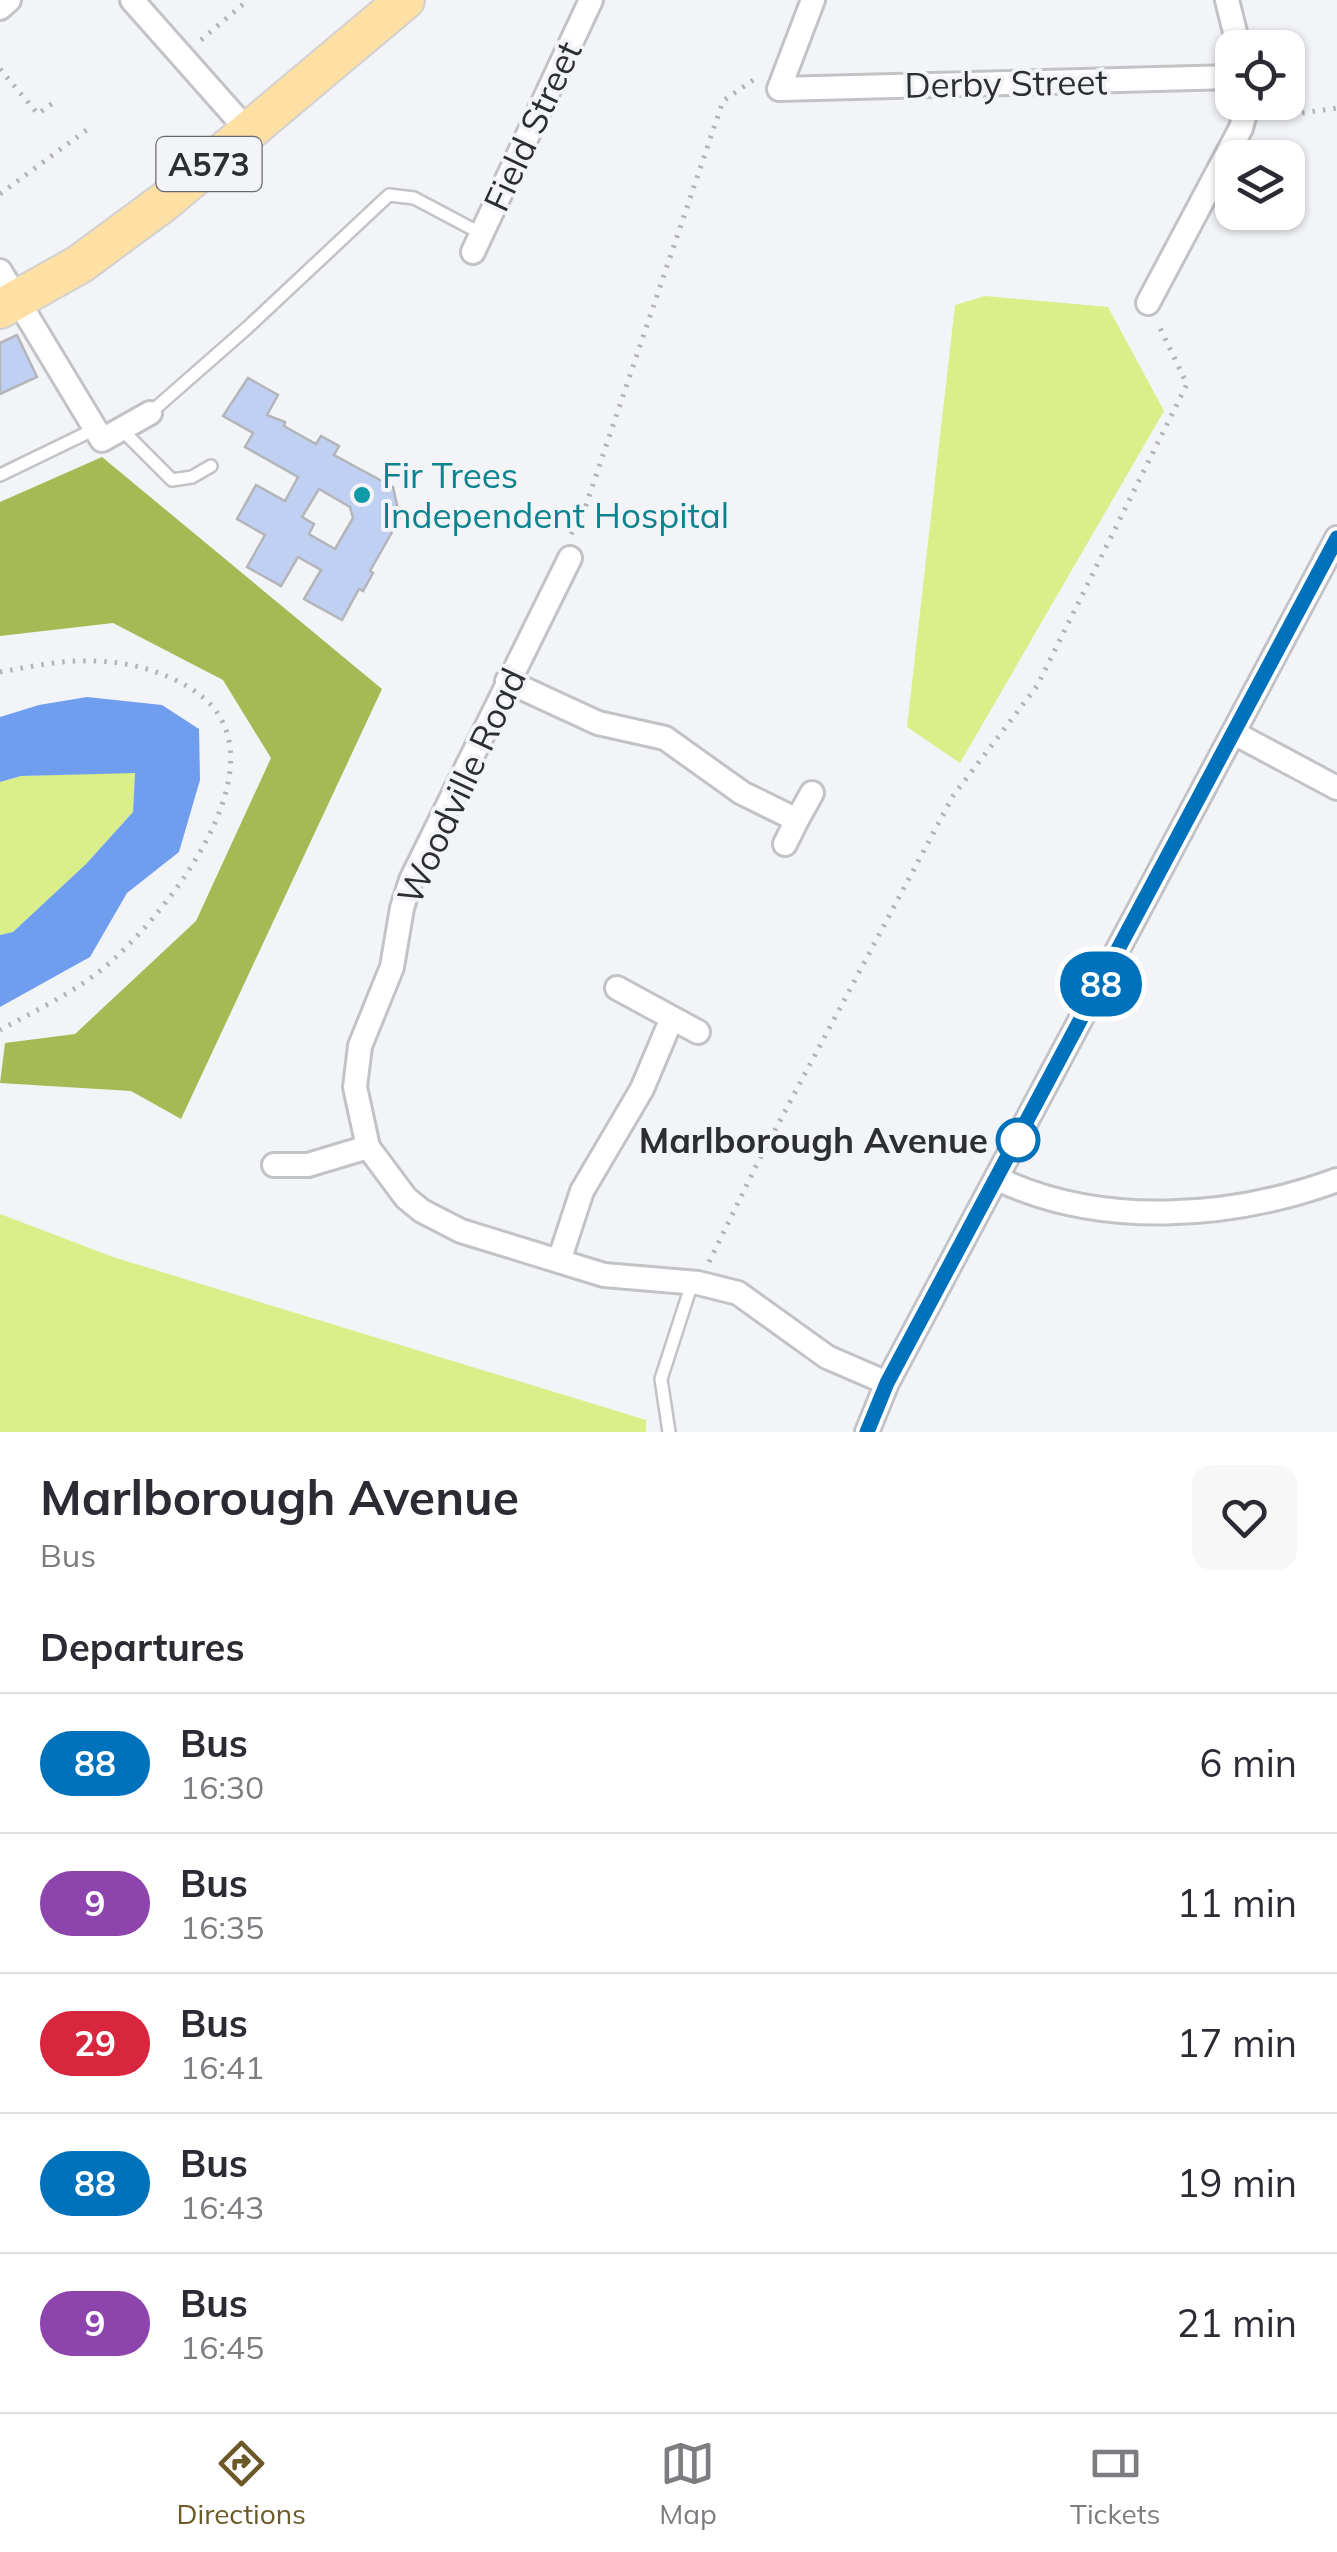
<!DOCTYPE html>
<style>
:root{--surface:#fff;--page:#f7f7f7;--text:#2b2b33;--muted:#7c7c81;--line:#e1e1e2;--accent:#6b5927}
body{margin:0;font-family:Mulish,sans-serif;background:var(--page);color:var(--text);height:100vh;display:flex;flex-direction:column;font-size:38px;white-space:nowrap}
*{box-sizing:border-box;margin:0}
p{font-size:32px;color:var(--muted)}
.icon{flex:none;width:55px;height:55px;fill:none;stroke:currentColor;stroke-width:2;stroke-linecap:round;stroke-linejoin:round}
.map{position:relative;height:1432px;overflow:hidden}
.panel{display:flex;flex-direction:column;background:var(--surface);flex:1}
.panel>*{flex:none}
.badge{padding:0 20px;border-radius:32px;font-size:35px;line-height:65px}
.controls{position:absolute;left:1215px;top:30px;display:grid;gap:20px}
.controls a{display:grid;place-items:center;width:90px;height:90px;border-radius:20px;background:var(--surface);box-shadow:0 2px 8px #0004;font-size:50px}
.map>.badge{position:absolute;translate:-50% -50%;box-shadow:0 0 0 5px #fff}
h2{padding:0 40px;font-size:38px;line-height:90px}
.round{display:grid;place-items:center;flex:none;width:105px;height:105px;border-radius:20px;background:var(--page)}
.summary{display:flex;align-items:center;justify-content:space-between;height:170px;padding:0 40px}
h1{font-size:48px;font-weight:700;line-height:75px}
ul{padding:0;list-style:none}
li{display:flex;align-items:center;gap:30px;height:140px;padding:0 40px;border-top:2px solid var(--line)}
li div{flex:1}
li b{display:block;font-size:38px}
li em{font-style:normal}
li .badge{min-width:110px;font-weight:700;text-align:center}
.tabs{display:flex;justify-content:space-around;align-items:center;height:140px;border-top:2px solid var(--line);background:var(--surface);font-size:28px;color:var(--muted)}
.tabs a{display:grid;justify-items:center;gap:5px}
.tabs .on{color:var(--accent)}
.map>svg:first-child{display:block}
.green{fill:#daee89}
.forest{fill:#a6b954}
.water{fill:#709eef}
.building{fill:#c0d0f3;stroke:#b4b5b8;stroke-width:2.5;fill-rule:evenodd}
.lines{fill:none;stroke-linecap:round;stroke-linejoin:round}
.lane-casing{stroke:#c2c3c6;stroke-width:16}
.street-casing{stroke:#c2c3c6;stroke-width:28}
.primary-casing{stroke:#d1d1d1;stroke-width:42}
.path{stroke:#b2b3b6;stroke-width:5;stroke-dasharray:2.5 8;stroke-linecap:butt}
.lane{stroke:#fff;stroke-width:11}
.street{stroke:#fff;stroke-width:22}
.primary{stroke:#fedfa4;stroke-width:38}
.line-casing{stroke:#fff;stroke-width:22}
.line{stroke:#0072bc;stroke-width:15}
.culture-dot{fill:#0f9aa8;stroke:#f3f4f7;stroke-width:4}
.stop-dot{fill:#fff;stroke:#0072bc;stroke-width:5}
.labels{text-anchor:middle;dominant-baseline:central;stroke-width:8;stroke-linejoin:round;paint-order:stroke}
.shield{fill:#f3f4f7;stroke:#68696b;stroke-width:2.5}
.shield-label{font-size:32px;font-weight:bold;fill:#2d2e2f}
.street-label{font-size:35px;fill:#2d2e2f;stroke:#f3f4f7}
.culture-label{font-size:35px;fill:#0d838f;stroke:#f3f4f7;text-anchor:start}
.stop-label{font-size:35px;font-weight:bold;fill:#2d2e2f;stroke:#f3f4f7;text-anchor:end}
</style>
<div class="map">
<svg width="1337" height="1432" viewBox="0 0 1337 1432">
<rect width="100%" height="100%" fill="#f3f4f7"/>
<path class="green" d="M985 296 1108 307 1164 411 960 763 907 727 955 305Z
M135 772 133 812 86 864 13 932 0 935V782L21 776Z
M0 1214 116 1258 646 1420V1432H0Z"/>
<path class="forest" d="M102 457 382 689 181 1119 131 1091 0 1083 5 1043 75 1034 196 921 271 758 223 680 113 623 0 636V502Z"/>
<path class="water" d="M87 697 162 705 199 729 200 780 179 852 127 893 90 957 0 1007V935L13 932 86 864 133 812 135 773 21 776 0 782V717L39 705Z"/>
<path class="building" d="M17 335 37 377 0 394V343Z
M248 378 278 395 267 415 285 422 284 426 316 444 321 436 339 446 334 455 393 487 400 518 370 571 373 573 363 591 359 589 342 620 304 599 321 570 298 557 281 586 247 567 265 535 237 519 256 485 285 501 298 477 245 447 253 433 223 416ZM319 489 350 507 353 518 335 549 309 534 314 524 302 517Z"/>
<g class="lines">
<defs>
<path id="lane" d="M150 413 247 328 389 195 414 198 482 234
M121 429 172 480 192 477 211 466
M0 475 95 429
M669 1432 661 1379 692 1283"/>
<path id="street" d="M132 0 248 131
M813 0 779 89 1232 77
M1227 0 1239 48
M0 8 9 0
M473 252 591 0
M0 271 102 440 150 413
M1148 303 1241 128 1248 102
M570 558 411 880 402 908 392 967 360 1046 355 1087 368 1147 406 1198 422 1211 461 1231 604 1275 698 1283 738 1293 827 1357 887 1383
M507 681 598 723 665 738 742 793 797 820 812 793
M1234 733 1337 788
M785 844 797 820
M617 988 698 1032
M274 1165H308L368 1147
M998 1179C1101 1228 1231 1219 1337 1180
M559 1261 582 1191 642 1089 672 1018
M867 1432 887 1383 1337 538"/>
<path id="primary" d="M0 309 80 264 164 202 405 0"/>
</defs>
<use href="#lane" class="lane-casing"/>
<use href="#street" class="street-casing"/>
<use href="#primary" class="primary-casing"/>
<path class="path" d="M201 40 248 0
M0 69 38 114 58 99
M1271 110 1295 114 1337 108
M0 194 88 129
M571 534 584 511 723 101 756 78
M0 672C29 667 60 660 90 661 124 661 156 669 185 685 297 746 175 903 115 958 82 989 40 1008 0 1030
M709 1262 759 1160 953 796 1037 686 1187 384 1158 324"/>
<use href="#lane" class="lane"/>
<use href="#street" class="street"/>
<use href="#primary" class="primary"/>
</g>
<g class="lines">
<defs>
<path id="line" d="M867 1432 887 1383 1337 538"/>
</defs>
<use href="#line" class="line-casing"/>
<use href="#line" class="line"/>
</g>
<circle class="culture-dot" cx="362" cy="495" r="10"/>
<circle class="stop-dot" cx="1018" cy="1140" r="20"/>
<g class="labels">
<rect class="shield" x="156.5" y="137" width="105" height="54" rx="8"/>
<g class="shield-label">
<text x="209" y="164">A573</text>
</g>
<g class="street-label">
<text transform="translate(1006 83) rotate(-1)">Derby Street</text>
<text transform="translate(532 126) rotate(-65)">Field Street</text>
<text transform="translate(461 786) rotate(-65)">Woodville Road</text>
</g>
<g class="culture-label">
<text x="382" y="475">Fir Trees<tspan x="382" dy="40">Independent Hospital</tspan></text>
</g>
<g class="stop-label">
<text x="988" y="1140">Marlborough Avenue</text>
</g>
</g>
</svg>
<div class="controls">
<a><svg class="icon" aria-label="locate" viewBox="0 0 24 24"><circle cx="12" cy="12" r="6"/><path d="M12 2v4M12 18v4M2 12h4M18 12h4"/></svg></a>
<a><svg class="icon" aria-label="layers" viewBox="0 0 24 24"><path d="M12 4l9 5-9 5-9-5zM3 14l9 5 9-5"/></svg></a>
</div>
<b class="badge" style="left:1101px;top:984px;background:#0072bc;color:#fff">88</b>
</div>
<section class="panel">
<div class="summary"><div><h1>Marlborough Avenue</h1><p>Bus</p></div><a class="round"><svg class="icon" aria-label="heart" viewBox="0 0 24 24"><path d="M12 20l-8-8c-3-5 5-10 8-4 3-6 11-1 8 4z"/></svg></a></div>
<h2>Departures</h2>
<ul>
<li><span class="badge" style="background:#0072bc;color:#fff">88</span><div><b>Bus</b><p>16:30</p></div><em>6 min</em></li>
<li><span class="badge" style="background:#8e44ad;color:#fff">9</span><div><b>Bus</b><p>16:35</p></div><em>11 min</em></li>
<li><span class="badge" style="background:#d7263d;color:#fff">29</span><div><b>Bus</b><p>16:41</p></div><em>17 min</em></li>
<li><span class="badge" style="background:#0072bc;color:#fff">88</span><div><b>Bus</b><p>16:43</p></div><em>19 min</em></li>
<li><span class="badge" style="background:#8e44ad;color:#fff">9</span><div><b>Bus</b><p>16:45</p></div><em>21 min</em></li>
</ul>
</section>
<nav class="tabs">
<a class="on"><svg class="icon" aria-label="directions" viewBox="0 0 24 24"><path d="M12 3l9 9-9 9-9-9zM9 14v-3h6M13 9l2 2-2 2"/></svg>Directions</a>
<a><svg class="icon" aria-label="map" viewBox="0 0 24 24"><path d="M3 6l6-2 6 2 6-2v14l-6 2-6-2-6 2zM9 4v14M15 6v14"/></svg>Map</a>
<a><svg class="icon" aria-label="tickets" viewBox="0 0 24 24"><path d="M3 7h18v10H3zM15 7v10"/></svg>Tickets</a>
</nav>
